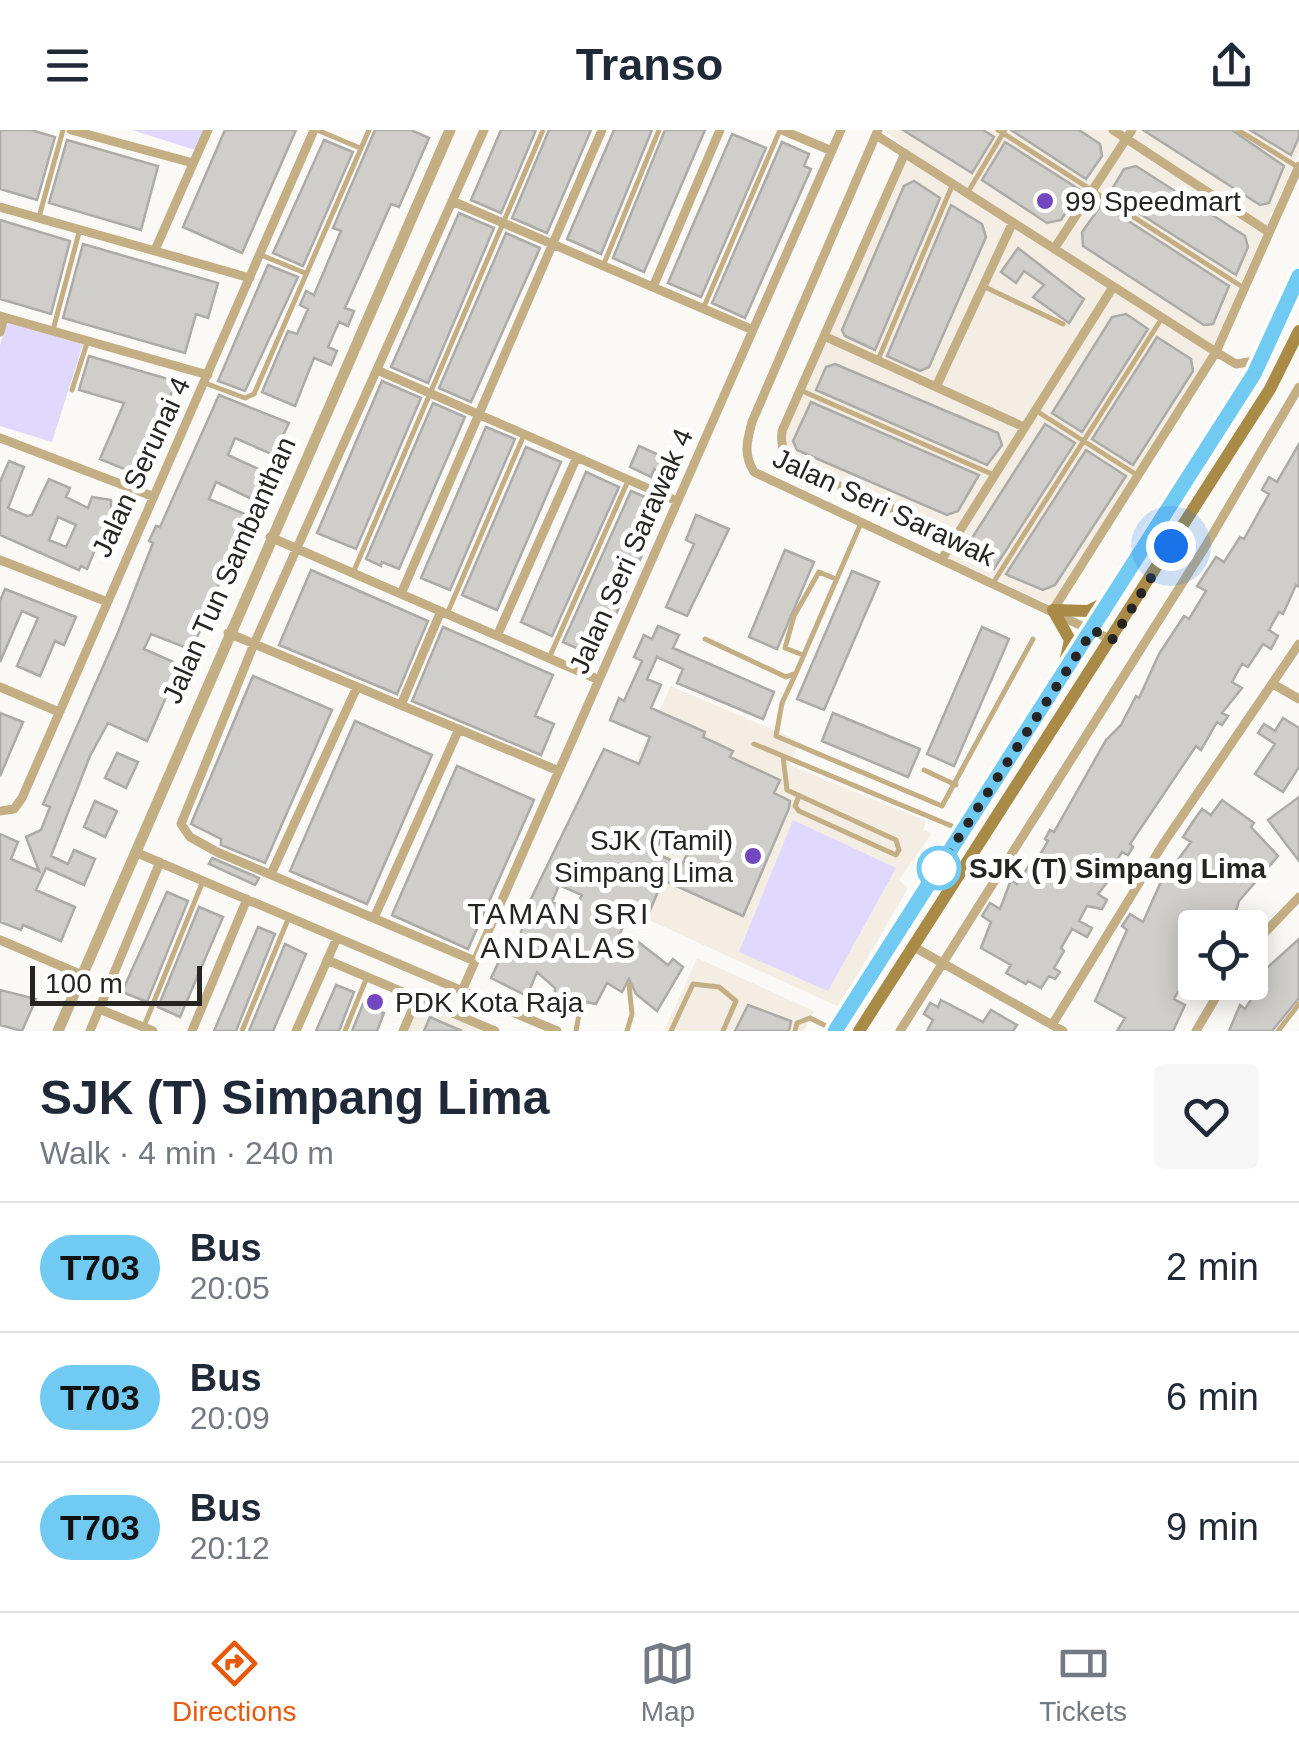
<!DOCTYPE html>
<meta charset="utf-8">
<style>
:root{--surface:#fff;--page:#f6f6f7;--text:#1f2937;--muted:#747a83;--line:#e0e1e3;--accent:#ea580c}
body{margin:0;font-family:Arial,sans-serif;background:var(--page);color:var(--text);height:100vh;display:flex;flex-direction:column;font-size:38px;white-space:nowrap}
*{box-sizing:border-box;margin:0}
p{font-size:32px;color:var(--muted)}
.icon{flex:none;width:55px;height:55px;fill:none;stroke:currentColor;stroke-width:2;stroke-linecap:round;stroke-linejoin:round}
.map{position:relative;height:901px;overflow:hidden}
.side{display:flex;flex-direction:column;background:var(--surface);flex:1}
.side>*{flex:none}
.badge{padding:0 20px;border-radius:32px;font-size:35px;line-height:65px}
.fabs{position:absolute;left:1178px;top:780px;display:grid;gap:20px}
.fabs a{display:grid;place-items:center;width:90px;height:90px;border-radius:10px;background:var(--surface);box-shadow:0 5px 25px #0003;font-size:50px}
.scale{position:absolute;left:30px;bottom:25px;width:172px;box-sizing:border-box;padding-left:10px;border:5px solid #262524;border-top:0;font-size:28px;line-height:35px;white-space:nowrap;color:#262524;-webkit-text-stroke:8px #fff;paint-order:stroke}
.you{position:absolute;width:50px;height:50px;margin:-25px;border:8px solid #fff;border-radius:50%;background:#1a73e8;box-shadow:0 0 0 15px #1a73e833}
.map>.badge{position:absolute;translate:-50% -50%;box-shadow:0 0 0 5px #fff}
.round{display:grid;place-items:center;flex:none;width:105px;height:105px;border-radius:10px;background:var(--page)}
.head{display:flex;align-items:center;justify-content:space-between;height:170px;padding:0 40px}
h1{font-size:48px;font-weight:600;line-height:75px}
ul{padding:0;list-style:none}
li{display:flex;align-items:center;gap:30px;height:130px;padding:0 40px;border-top:2px solid var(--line)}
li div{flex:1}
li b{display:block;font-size:38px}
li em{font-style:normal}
li .badge{min-width:110px;font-weight:700;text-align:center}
header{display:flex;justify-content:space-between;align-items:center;height:130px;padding:0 40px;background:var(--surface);font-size:45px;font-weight:600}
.dock{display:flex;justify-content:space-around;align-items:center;height:140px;border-top:2px solid var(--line);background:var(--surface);font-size:28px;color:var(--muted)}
.dock a{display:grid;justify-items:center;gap:5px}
.dock .active{color:var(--accent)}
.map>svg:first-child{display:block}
.built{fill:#f3ede3}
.green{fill:#e1d8fe}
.building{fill:#d0cecb;stroke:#acaba7;stroke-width:2.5;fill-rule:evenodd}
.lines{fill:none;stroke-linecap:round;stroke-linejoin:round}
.service{stroke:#c4af85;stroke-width:5}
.minor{stroke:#c4af85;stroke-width:9}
.tertiary{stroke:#c4af85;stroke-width:11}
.secondary{stroke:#a98b47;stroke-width:12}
.line-casing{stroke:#fff;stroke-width:22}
.line{stroke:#71caf2;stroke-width:15}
.walk{stroke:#262524;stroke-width:10;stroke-dasharray:0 18}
.poi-dot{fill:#7247c0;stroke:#fff;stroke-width:4}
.stop-dot{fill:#fff;stroke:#71caf2;stroke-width:5}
.labels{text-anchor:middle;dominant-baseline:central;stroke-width:10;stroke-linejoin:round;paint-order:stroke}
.poi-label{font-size:28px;fill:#262524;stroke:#fff;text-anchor:start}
.street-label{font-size:28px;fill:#262524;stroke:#fff}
.stop-label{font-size:28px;font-weight:bold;fill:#262524;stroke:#fff;text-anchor:start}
.neighbourhood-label{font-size:30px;letter-spacing:2.5px;fill:#262524;stroke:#fff}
</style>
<header><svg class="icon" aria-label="menu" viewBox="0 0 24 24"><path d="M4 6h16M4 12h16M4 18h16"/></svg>Transo<svg class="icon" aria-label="share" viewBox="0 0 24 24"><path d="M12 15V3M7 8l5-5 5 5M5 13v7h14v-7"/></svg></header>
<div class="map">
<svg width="1299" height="901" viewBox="0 0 1299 901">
<rect width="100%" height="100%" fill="#fbf9f6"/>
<path class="built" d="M884 0H1299V22L1210 224 1051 475 948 428 963 402 836 348 791 323 786 315V302L910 22Z
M671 556 799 611 790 635 926 691 923 700 932 703 899 750 908 758 839 877 577 757Z
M697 828 814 881 804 901H664Z
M420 874 486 901H408Z"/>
<path class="green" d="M132 0H204L195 20Z
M6 192 83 214 52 312 0 296V216Z
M793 690 896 738 828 861 739 822Z"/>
<path class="building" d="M0 0H31L55 7 37 70 0 59Z
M225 0H296L242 123 183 97Z
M375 0H411L429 8 399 77 391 74 345 178 354 181 348 196 339 192 328 217 337 221 331 235 314 228 295 276 262 262 288 201 297 204 308 179 300 175 306 161 314 165 341 101 333 98Z
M501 0H536L501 83 471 70Z
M549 0H591L547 103 512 88Z
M614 0H652L601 124 567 109Z
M665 0H705L644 142 613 128Z
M903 0H983L994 7 972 43Z
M1011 0H1079L1100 14 1102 26 1086 49Z
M1143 0H1232L1284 36 1269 73 1260 75Z
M1250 0H1299V7L1291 25Z
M732 4 766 18 701 167 668 153Z
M67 10 158 36 141 100 49 73Z
M324 10 353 22 303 136 273 123Z
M782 12 809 24 804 36 811 39 745 188 712 173Z
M1005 12 1080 60 1061 90 1047 93 982 50Z
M1136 36 1245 106 1248 117 1236 145 1109 64 1124 39Z
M914 51 940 68 875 220 845 206 842 200 904 56Z
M1102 74 1229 156 1213 194 1204 195 1083 116 1082 102Z
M951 75 982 94 986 107 929 237 920 241 887 226Z
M459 83 494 98 428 253 391 237Z
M0 90 70 111 51 184 0 169Z
M506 103 540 118 471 272 439 258Z
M83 114 218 153 208 188 196 184 185 223 63 188Z
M1018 118 1084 169 1069 193 1033 167 1044 155 1024 141 1016 153 1001 142Z
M268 135 298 147 245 261 218 251Z
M1126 184 1148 199 1082 302 1052 283 1112 187Z
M1157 207 1191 229 1193 241 1133 335 1092 309Z
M89 226 175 251 163 291 136 344 100 329 124 273 79 260Z
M835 234 998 303 1002 315 987 335 816 260 826 237Z
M382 251 421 268 356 419 317 403Z
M219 265 289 293 274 325 235 308 228 325 265 342 252 369 216 352 209 369 247 385 192 520 151 504 144 519 180 535 147 611 108 593 90 626 51 726 68 734 74 720 95 729 84 755 46 738 36 760 75 777 61 811 23 795 21 800 0 792V704L18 712 11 729 39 741 26 707 41 700 50 677 43 674 119 500 153 413 149 411 156 396 160 397Z
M811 272 979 345 958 381 947 385 797 320 793 311Z
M433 273 465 287 399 439 382 432 381 436 366 429Z
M1045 294 1075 313 994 439 969 430 965 419Z
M486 297 515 309 450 460 421 448Z
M1299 314V457L1296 455 1283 484 1279 482 1269 500 1278 506 1271 519 1263 514 1248 537 1242 534 1232 552 1242 558 1222 583 1228 586 1222 595 1217 592 1201 620 1196 616 1130 714 1133 717 1128 725 1122 722 1112 738 1116 741 1098 764 1107 770 1102 779 1087 776 1079 791 1092 798 1087 807 1072 799 1061 818 1064 821 1054 838 1060 842 1055 849 1049 846 1041 858 1028 851 1026 854 1006 843 1011 835 981 818 991 792 982 786 990 773 1000 779 1011 750 1017 754 1034 728 1037 730 1048 711 1045 709 1050 700 1054 702 1106 610 1121 595 1136 566 1139 568 1159 524 1184 486 1189 489 1200 471 1206 461 1197 456 1203 447 1216 427 1224 432 1240 407 1244 409 1269 364 1262 360 1269 347 1277 352Z
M639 316 672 331 666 345 654 339 651 347 630 337Z
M526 317 561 332 497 480 462 465Z
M1086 320 1126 346 1124 349 1055 455 1043 460 1010 446 1006 444Z
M9 331 24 337 8 378 27 386 32 385 49 349 70 358 66 367 88 378 92 367 111 370V381L117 384 112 396 106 393 87 439 81 436 79 440 0 405V352ZM58 387 76 395 66 417 49 410Z
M586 342 619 357 552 506 521 492Z
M631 361 664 375 597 527 563 512Z
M696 385 729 399 687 486 666 477 694 414 686 410Z
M785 420 814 432 777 519 749 507Z
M311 440 428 491 397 564 279 515Z
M852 441 879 452 824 580 797 569Z
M5 459 76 487 64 515 55 511 40 546 17 536 38 488 22 481 0 532V471Z
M658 496 679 505 673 518 774 562 763 589 677 553 683 539 657 527 647 549 661 555 651 578 705 602 703 607 733 621 730 627 780 650 774 663 790 671 789 678 743 786 663 750 645 792 628 785 619 806 637 811 668 835 673 829 683 837 657 881 636 864 629 849 622 862 607 853 596 874 581 871 568 861 559 866V873L554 872 555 858 537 842 527 866 491 848 509 810 518 814 528 775 604 619 639 634 650 607 610 590 619 568 624 571 642 531 634 527 644 505 652 509ZM666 697 694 709 682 735 655 723ZM559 755 582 765 574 781 552 772Z
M443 497 553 545 535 586 554 594 541 625 412 571Z
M982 497 1009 509 954 636 927 624Z
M253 546 332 580 265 733 221 715V709L191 694Z
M0 583 23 592 0 646Z
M833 583 920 619 908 647 822 611Z
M1283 588 1299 598V637L1283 662 1255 644 1275 614 1258 603 1264 594 1275 601Z
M355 591 432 625 367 774 290 741Z
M117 623 138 632 126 658 105 648Z
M457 636 534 670 468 819 392 785Z
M1299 667V731L1268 690Z
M1222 670 1254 693 1251 697 1278 726 1239 771 1236 781 1243 787 1235 798H1195V852L1186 847 1174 869 1185 875 1173 901H1117L1125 888 1095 871 1127 800 1122 796 1130 784 1143 792 1160 754 1191 712 1183 707 1192 693 1202 679 1211 685Z
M95 671 117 681 105 707 84 697Z
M212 728 259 748 255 755 209 734Z
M167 762 188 771 147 872 122 862Z
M199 777 223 787 180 887 158 877Z
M258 797 275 804 236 901H214Z
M1299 809V868L1272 901H1229L1240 875 1245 879 1258 859 1261 850 1257 847Z
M285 814 306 824 273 901H249Z
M336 855 354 862 339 901H316Z
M0 860 36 869 22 901 0 895Z
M941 870 983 892 991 880 1017 895 1013 901H927L933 890 924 884 930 873 938 877Z
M363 874 384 883 377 901H352Z
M748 875 791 891 789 901H735Z
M430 887 441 892 462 901H424Z"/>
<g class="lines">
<path class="service" d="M317 0 360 18
M998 0 1244 158
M1238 0 1298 37
M968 62 1005 0
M39 87 63 0
M261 125 305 143
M603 136 659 0
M985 157 1063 194
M703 179 780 0
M53 200 80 99
M878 230 952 56
M205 253 245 268 254 264 369 0
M72 260 87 213
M800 260 994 345
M1035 280 1137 345
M353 443 543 0
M993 453 1162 188
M447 484 524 305
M705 509 786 547 796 543 861 393
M803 525 785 518 794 486 819 442 836 449
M549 528 628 351
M796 543 782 573 776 606 942 676 1033 509
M754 614 959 699
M783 626 787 660 896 710 899 720 896 725 799 681 795 676 799 666
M924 640 956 655
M564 870 580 879 576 901
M523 887C529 870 534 865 552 866
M144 896 203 751
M242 901 289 787
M345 901 367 847
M627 901 632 884 629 855
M671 901 693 854 719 857 736 871 723 901
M795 901 797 893 810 888 832 899
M1278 901 1299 874"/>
<path class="minor" d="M71 0 193 33
M782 0 832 21
M878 0 752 292C747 311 743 324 754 342L1112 510
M1113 0 1267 101
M876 5 1216 222 1236 234 1260 230
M905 23 782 301C781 309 781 317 786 324 802 346 925 391 957 405
M452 71 753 200
M0 77 250 148
M1054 119 1132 0
M155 120 208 0
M653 157 720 0
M0 186 208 245
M0 202 4 187
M824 206 1024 297
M377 240 677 371
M936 257 1013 92
M0 308 152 366
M270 407 599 550
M942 429 1113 157
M0 430 105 471
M401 464 602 0
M1053 480 1216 222 1299 36
M228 503 559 641
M497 506 576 329
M1273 554 1299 569
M0 557 59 582
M401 575 441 481
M0 681 14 679 22 668 314 0
M135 722 557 901
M271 744 357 557
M374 788 459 599
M0 810 82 845
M914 817 1063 901
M1250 818 1299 767
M327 830 495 901
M475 831 217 722 190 707 181 694 254 514 484 0
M462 861 841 0
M99 879 153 901
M1052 895 1163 714 1299 514
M90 901 160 732
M192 901 247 769
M296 901 337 808
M403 901 417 869
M900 901 1205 417 1299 257
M1196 901 1225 852"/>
<path class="tertiary" d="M58 901 450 0"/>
<path class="secondary" d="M1053 480 1070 510 1064 537
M1053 480 1088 481 1108 471
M835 901 1254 244 1299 146
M859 901 1270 259 1299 201"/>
</g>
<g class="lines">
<defs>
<path id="line" d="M835 901 1254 244 1299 146"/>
</defs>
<use href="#line" class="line-casing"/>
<use href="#line" class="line"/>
<path class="walk" d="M939 738 1093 500 1112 510 1171 416"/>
</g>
<g class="poi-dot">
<circle cx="1045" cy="71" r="10"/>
<circle cx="753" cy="726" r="10"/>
<circle cx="375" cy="872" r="10"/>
</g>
<circle class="stop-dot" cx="939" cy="738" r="20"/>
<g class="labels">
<g class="poi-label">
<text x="1065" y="71">99 Speedmart</text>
<text x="733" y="710" text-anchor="end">SJK (Tamil)<tspan x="733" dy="32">Simpang Lima</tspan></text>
<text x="395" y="872">PDK Kota Raja</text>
</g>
<g class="street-label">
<text transform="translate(141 337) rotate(-65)">Jalan Serunai 4</text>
<text transform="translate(884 377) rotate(25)">Jalan Seri Sarawak</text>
<text transform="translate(631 421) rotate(-66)">Jalan Seri Sarawak 4</text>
<text transform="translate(229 440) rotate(-66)">Jalan Tun Sambanthan</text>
</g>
<g class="stop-label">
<text x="969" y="738">SJK (T) Simpang Lima</text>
</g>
<g class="neighbourhood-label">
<text x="559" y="783">TAMAN SRI<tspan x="559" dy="34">ANDALAS</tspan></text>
</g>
</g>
</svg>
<div class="fabs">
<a><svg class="icon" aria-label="locate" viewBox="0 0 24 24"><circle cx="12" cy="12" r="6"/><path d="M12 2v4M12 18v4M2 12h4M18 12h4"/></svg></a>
</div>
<div class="scale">100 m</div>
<div class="you" style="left:1171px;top:416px"></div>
</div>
<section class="side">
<div class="head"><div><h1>SJK (T) Simpang Lima</h1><p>Walk · 4 min · 240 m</p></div><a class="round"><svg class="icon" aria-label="heart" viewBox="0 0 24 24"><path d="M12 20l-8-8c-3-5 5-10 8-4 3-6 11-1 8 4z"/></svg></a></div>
<ul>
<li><span class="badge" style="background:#71caf2;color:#111">T703</span><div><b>Bus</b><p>20:05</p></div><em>2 min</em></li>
<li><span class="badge" style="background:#71caf2;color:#111">T703</span><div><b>Bus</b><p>20:09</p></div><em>6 min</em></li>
<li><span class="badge" style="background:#71caf2;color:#111">T703</span><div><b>Bus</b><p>20:12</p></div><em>9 min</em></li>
</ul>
</section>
<nav class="dock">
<a class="active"><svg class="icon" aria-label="directions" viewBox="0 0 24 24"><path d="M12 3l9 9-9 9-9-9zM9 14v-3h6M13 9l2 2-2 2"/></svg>Directions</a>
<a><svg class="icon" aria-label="map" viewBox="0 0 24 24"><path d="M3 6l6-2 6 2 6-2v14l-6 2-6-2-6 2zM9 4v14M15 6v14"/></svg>Map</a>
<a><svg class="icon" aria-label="tickets" viewBox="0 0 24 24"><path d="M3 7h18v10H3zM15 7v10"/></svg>Tickets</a>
</nav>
